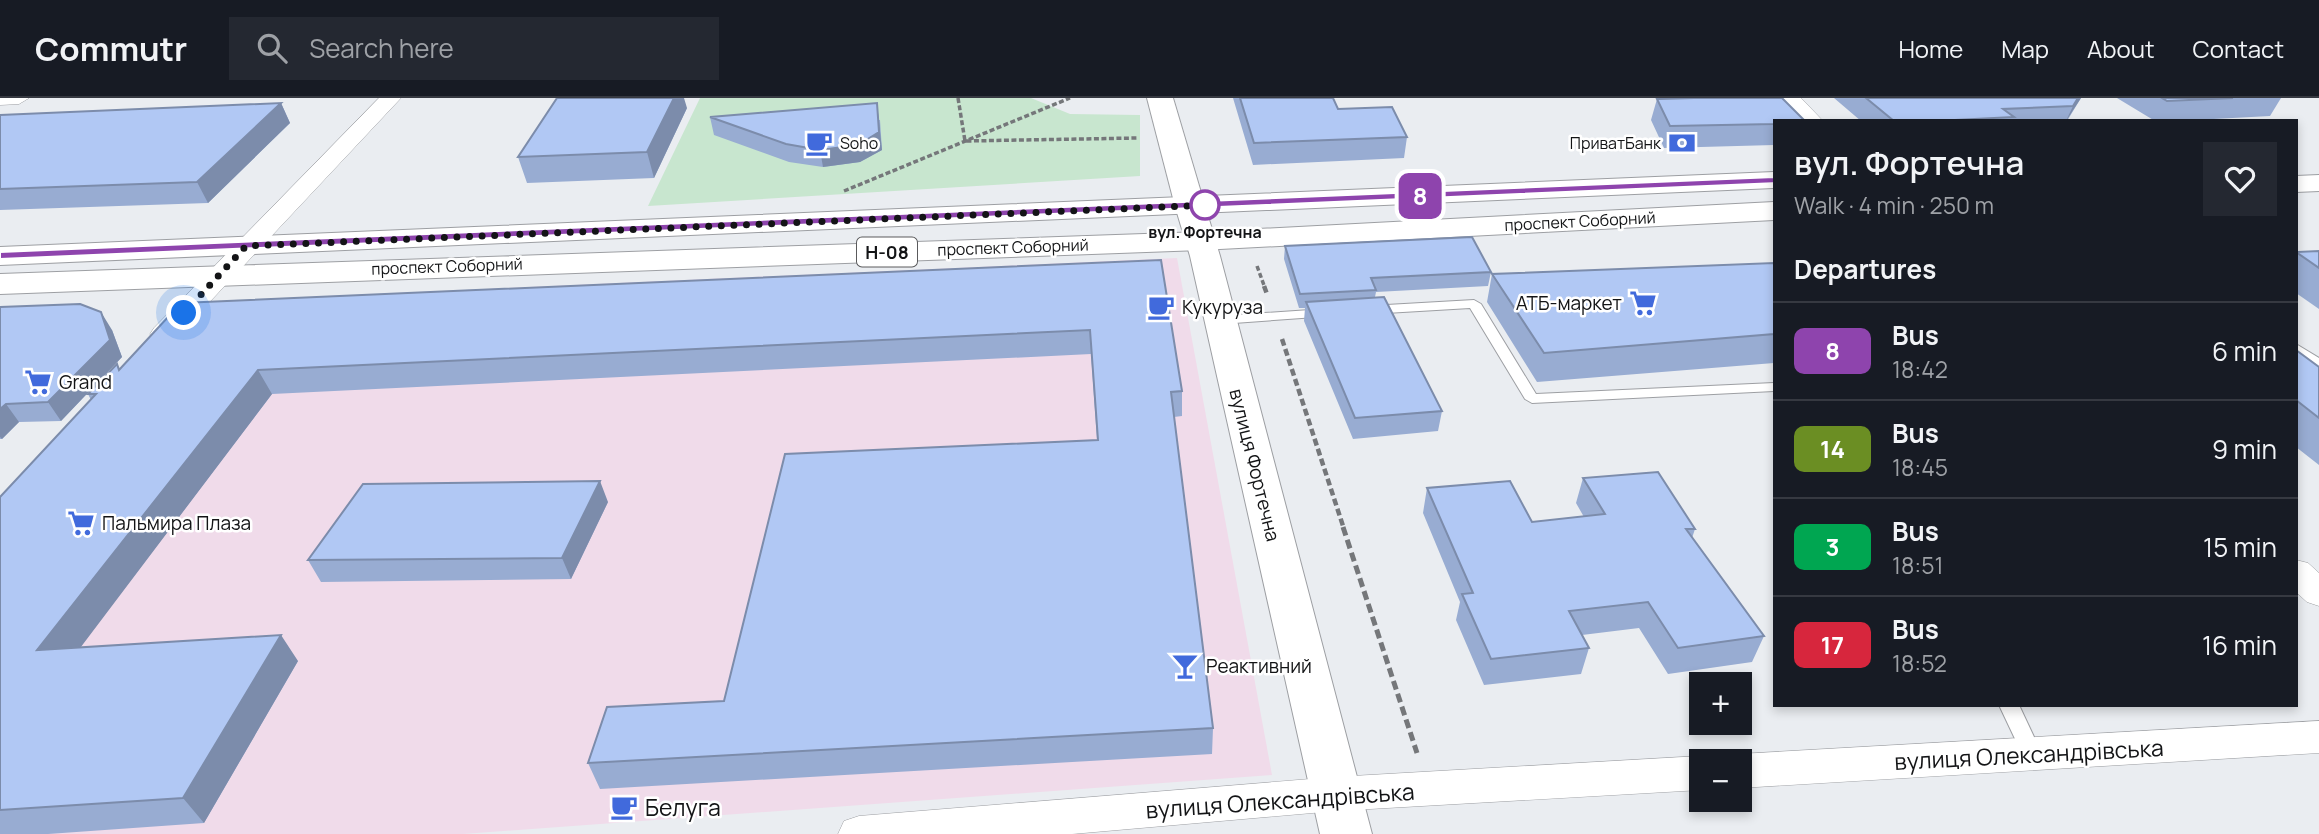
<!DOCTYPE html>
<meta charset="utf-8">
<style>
:root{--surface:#171b24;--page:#242831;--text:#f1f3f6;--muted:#9ea1a6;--line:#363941}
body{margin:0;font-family:Manrope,sans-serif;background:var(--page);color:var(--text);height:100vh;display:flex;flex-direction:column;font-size:26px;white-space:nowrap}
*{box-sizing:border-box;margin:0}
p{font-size:23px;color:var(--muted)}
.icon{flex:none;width:38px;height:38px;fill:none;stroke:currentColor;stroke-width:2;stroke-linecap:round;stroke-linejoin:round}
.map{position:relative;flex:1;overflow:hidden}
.side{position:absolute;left:1773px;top:21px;width:525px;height:588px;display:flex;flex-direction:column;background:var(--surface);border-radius:0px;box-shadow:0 4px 10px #0003}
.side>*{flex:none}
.badge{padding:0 14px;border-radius:10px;font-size:24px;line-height:46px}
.fabs{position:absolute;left:1689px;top:574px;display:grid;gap:14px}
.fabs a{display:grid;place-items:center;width:63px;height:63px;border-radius:0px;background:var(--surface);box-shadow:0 4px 10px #0003;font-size:35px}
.you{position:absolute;width:35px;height:35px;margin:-18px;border:5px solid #fff;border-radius:50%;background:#1a73e8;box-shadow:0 0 0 10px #1a73e833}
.map>.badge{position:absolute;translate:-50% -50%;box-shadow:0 0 0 4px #fff}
h2{padding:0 21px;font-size:26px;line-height:63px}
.round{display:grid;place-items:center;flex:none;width:74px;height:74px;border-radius:0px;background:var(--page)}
.overview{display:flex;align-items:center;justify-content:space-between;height:119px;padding:0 21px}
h1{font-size:33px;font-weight:600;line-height:52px}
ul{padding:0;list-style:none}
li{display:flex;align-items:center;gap:21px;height:98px;padding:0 21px;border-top:2px solid var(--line)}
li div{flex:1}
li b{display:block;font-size:26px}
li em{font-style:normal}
li .badge{min-width:77px;font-weight:700;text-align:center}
header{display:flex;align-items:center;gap:42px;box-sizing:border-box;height:98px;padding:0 35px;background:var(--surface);border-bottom:2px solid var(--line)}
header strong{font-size:33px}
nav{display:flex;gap:38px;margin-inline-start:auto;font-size:24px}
.search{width:490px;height:63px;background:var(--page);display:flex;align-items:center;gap:18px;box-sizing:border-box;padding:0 24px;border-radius:0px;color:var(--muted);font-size:26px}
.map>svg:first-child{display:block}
.industrial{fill:#f0dbea}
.green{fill:#c8e6cf}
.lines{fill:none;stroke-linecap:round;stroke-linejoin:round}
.service-casing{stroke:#9d9fa3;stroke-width:2}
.minor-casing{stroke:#9d9fa3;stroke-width:1}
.tertiary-casing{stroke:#9d9fa3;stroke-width:2}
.secondary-casing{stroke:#9d9fa3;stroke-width:2}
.primary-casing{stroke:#9d9fa3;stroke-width:2}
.path-far2{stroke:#75777a;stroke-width:3.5;stroke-dasharray:5 2.5;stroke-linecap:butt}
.path-far1{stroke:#75777a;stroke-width:4.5;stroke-dasharray:7 3.5;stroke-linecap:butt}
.path{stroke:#75777a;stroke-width:5;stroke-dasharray:9 4.5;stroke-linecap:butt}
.service{fill:#fff;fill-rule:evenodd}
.minor{fill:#fff;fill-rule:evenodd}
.tertiary{fill:#fff;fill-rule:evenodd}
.secondary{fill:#fff;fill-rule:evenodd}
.primary{fill:#fff;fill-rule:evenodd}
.wall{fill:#98acd2}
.shaded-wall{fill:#7c8cab}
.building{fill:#b1c8f4;stroke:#7c8cab;stroke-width:2}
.line{fill:#8e44ad;stroke:#fff;stroke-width:2}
.walk{stroke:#131416;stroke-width:7;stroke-dasharray:0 12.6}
.stop-dot{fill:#fff;stroke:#8e44ad;stroke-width:3.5}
.labels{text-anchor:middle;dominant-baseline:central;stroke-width:5;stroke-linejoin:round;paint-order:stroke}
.far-poi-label{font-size:16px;fill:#131416;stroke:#fff;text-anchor:start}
.far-street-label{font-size:16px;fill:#131416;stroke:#fff}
.far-stop-label{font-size:16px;font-weight:bold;fill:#131416;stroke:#fff}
.shield{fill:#fff;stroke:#5a5a5c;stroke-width:2}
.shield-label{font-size:18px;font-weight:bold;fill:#131416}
.poi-label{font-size:19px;fill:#131416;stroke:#fff;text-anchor:start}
.street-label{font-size:19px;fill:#131416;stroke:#fff}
.near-street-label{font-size:23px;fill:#131416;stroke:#fff}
.near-poi-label{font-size:23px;fill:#131416;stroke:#fff;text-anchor:start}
</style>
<header>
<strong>Commutr</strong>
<div class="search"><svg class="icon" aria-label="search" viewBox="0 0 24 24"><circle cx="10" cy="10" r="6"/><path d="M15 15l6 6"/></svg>Search here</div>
<nav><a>Home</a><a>Map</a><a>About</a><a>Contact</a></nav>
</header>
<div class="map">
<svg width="2319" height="736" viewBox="0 0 2319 736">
<rect width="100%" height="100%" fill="#eaedf1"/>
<path class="industrial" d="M1177 160 1272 677 463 736H0V451L221 203Z"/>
<path class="green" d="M700 0H1031L1070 16 1140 17V78L648 108Z"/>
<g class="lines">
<defs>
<path id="service" d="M1474 202 1481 206 1536 296 1774 285V293L1532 305 1525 301 1470 210 1369 216 1362 212 1369 208Z
M1325 211 1332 215 1330 218 1220 226 1213 222 1220 218Z
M2296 246 2319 260V271L2296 257Z
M1999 607H2019L2042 656 2039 662 2032 664 2025 662Z"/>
<path id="minor" d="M0 0H29L19 6 0 7Z
M379 0H401L174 242H154L150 236 154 230Z
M1779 0H1801L1823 23H1801Z
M2296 462 2308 465 2319 475V508L2307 504 2296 494Z
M2319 623V655L1740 690V663H1725L1740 656Z
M1701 658 1715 663H1701V692L1335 713 1072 736H838L844 723 859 718 1335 679Z"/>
<path id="tertiary" d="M1190 99 1200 102 1205 108 1220 158 1372 736H1320L1190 158 1175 108 1180 102Z"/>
<path id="secondary" d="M1147 0H1173L1205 108 1200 114 1190 117 1180 114 1175 108Z"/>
<path id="primary" d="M1774 74V90L0 167V149Z
M2319 77V93L2296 94V78Z
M1774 104V122L1201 152 0 196V176L1201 134Z"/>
</defs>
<use href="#service" class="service-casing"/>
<use href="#minor" class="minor-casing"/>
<use href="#tertiary" class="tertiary-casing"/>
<use href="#secondary" class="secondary-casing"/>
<use href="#primary" class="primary-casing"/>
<path class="path-far2" d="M958 0 965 43 1138 40
M844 93 1070 0
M1257 168 1265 190"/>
<path class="path-far1" d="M1264 188 1267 196
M1282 241 1344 431"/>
<path class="path" d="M1343 429 1417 655"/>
<use href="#service" class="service"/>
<use href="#minor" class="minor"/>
<use href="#tertiary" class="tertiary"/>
<use href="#secondary" class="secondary"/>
<use href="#primary" class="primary"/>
</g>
<path class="wall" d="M1233 0H1333L1338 11 1407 39 1404 60 1253 67Z
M1670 0H1782L1774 23V47L1664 50 1651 22 1657 1H1671Z
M1834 0H2081L2067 23H1861Z
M2117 0H2281L2270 18 2176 23H2155Z
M281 5 290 25 208 105 0 112V17Z
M687 10 654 80 527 85 518 59Z
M710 19 880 22 882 52 860 64 823 69 789 64 714 37Z
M1285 148 1491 174 1488 188 1376 194 1375 199 1442 313 1438 333 1353 341 1304 223 1305 210H1299L1284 161Z
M2319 153V211L2296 195V154Z
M1161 162 1182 293V318L1174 319 1213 630 1212 656 600 691 588 665 724 603 1097 342 1091 256 272 296 80 549 298 563 204 725 48 736H0V399L91 302 88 296 117 266 120 271Z
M1774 165V265L1537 284 1487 204 1492 176Z
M0 209 112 232 122 259 61 323 19 324 2 341H0Z
M2296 252 2319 269V367L2296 349Z
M1583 380 1695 431 1692 440 1764 538 1752 564 1668 576 1639 530 1582 537 1589 550 1581 576 1484 587 1456 522 1460 504 1423 415 1427 390 1532 424 1584 419 1576 405Z
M608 404 571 481 321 484 308 462Z"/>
<path class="shaded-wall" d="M674 0H684L687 10 654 80 647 54Z
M2078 0H2081L2066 23 2073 8Z
M281 5 290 25 208 105 197 84Z
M877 5 882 52 860 64 823 69 820 52Z
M101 214 112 232 122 259 61 323 48 304Z
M258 272 272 296 59 578 37 552Z
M6 306 19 324 2 341 0 339V311Z
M600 383 608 404 571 481 562 460Z
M281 537 298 563 204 725 183 700Z"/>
<path class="building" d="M557 0H674L647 54 518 59Z
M1240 0H1333L1338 11 1392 9 1407 39 1254 45Z
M1694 0H1782L1805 23H1774V26L1670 28 1657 1Z
M1866 0H2078L2073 8 2003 11 2014 19 1935 23H1894Z
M2162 0H2233L2167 3Z
M281 5 197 84 0 91V17Z
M877 5 879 34 858 47 820 52 786 46 710 19Z
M1472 139 1491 174 1371 180 1376 192 1300 196 1285 148Z
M2319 153V170L2296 154Z
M1161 162 1182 293 1171 294 1213 630 588 665 607 609 724 603 785 356 1098 342 1090 232 258 272 37 552 281 537 183 700 0 712V399L96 296H88L117 266 119 272 181 205Z
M1774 165V236L1544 255 1492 176Z
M1384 199 1442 313 1355 320 1306 204Z
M80 206 101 214 110 242 48 304 6 306 0 311V209Z
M2296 252 2319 269V320L2296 302Z
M1658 374 1695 431H1686L1764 538 1678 550 1648 504 1569 513 1589 550 1491 561 1462 496 1473 495 1427 390 1510 383 1532 424 1605 416 1583 380Z
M600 383 562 460 308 462 363 386Z"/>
<path class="line" d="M1774 79 1778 85 0 161V154Z"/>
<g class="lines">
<path class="walk" d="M184 215 246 148 1210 107H1205"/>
</g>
<defs>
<symbol id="cafe-bare" viewBox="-9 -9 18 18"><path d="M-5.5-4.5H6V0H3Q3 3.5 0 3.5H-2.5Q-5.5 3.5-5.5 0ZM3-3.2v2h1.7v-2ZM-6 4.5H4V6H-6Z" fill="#416adc" stroke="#fff" stroke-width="2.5" paint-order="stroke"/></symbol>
<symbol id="bank-bare" viewBox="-9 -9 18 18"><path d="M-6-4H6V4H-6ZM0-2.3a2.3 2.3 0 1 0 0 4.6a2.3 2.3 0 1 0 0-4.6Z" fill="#416adc" stroke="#fff" stroke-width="2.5" paint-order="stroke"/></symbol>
<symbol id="supermarket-bare" viewBox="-9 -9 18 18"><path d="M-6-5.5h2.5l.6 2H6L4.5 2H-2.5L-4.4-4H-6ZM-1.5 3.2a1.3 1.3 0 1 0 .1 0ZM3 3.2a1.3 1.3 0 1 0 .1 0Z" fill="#416adc" stroke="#fff" stroke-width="2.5" paint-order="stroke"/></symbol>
<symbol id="bar-bare" viewBox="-9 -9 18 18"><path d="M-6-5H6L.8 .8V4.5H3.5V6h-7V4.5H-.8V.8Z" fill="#416adc" stroke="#fff" stroke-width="2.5" paint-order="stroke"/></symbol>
</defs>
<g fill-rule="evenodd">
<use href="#cafe-bare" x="800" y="26" width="38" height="38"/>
<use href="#bank-bare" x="1663" y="26" width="38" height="38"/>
<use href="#supermarket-bare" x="1624" y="186" width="38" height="38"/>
<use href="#cafe-bare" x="1142" y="190" width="38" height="38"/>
<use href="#supermarket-bare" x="19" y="265" width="38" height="38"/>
<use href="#supermarket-bare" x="62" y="406" width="38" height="38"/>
<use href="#bar-bare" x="1166" y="549" width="38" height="38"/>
<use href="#cafe-bare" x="605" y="690" width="38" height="38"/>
</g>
<circle class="stop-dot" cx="1205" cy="107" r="14"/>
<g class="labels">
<g class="far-poi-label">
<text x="840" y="45">Soho</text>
<text x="1661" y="45" text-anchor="end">ПриватБанк</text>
</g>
<g class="far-street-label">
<text transform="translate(1580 123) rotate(-3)">проспект Соборний</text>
<text transform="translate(1013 149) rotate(-2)">проспект Соборний</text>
<text transform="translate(447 168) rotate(-2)">проспект Соборний</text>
</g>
<g class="far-stop-label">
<text x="1205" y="134">вул. Фортечна</text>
</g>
<rect class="shield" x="857" y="139.5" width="60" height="29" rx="5"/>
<g class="shield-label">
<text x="887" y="154">Н-08</text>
</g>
<g class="poi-label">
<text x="1622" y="205" text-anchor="end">АТБ-маркет</text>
<text x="1182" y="209">Кукуруза</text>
<text x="59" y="284">Grand</text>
<text x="102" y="425">Пальмира Плаза</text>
<text x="1206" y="568">Реактивний</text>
</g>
<g class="street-label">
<text transform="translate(1255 367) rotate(76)">вулиця Фортечна</text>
</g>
<g class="near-street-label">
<text transform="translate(2029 656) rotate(-3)">вулиця Олександрівська</text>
<text transform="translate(1280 702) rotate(-4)">вулиця Олександрівська</text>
</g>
<g class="near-poi-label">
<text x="645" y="709">Белуга</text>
</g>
</g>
</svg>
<div class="fabs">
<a>+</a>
<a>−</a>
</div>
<div class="you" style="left:184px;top:215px"></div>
<b class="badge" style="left:1420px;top:98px;background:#8e44ad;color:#fff">8</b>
<section class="side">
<div class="overview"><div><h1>вул. Фортечна</h1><p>Walk · 4 min · 250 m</p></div><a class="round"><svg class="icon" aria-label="heart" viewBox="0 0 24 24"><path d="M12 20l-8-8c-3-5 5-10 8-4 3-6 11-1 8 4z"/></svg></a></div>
<h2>Departures</h2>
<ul>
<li><span class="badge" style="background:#8e44ad;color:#fff">8</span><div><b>Bus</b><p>18:42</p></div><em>6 min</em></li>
<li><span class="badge" style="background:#6b8e23;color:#fff">14</span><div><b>Bus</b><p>18:45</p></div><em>9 min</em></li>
<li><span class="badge" style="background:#00a651;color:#fff">3</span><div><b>Bus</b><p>18:51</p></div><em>15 min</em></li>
<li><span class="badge" style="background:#d7263d;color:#fff">17</span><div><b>Bus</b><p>18:52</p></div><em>16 min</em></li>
</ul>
</section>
</div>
